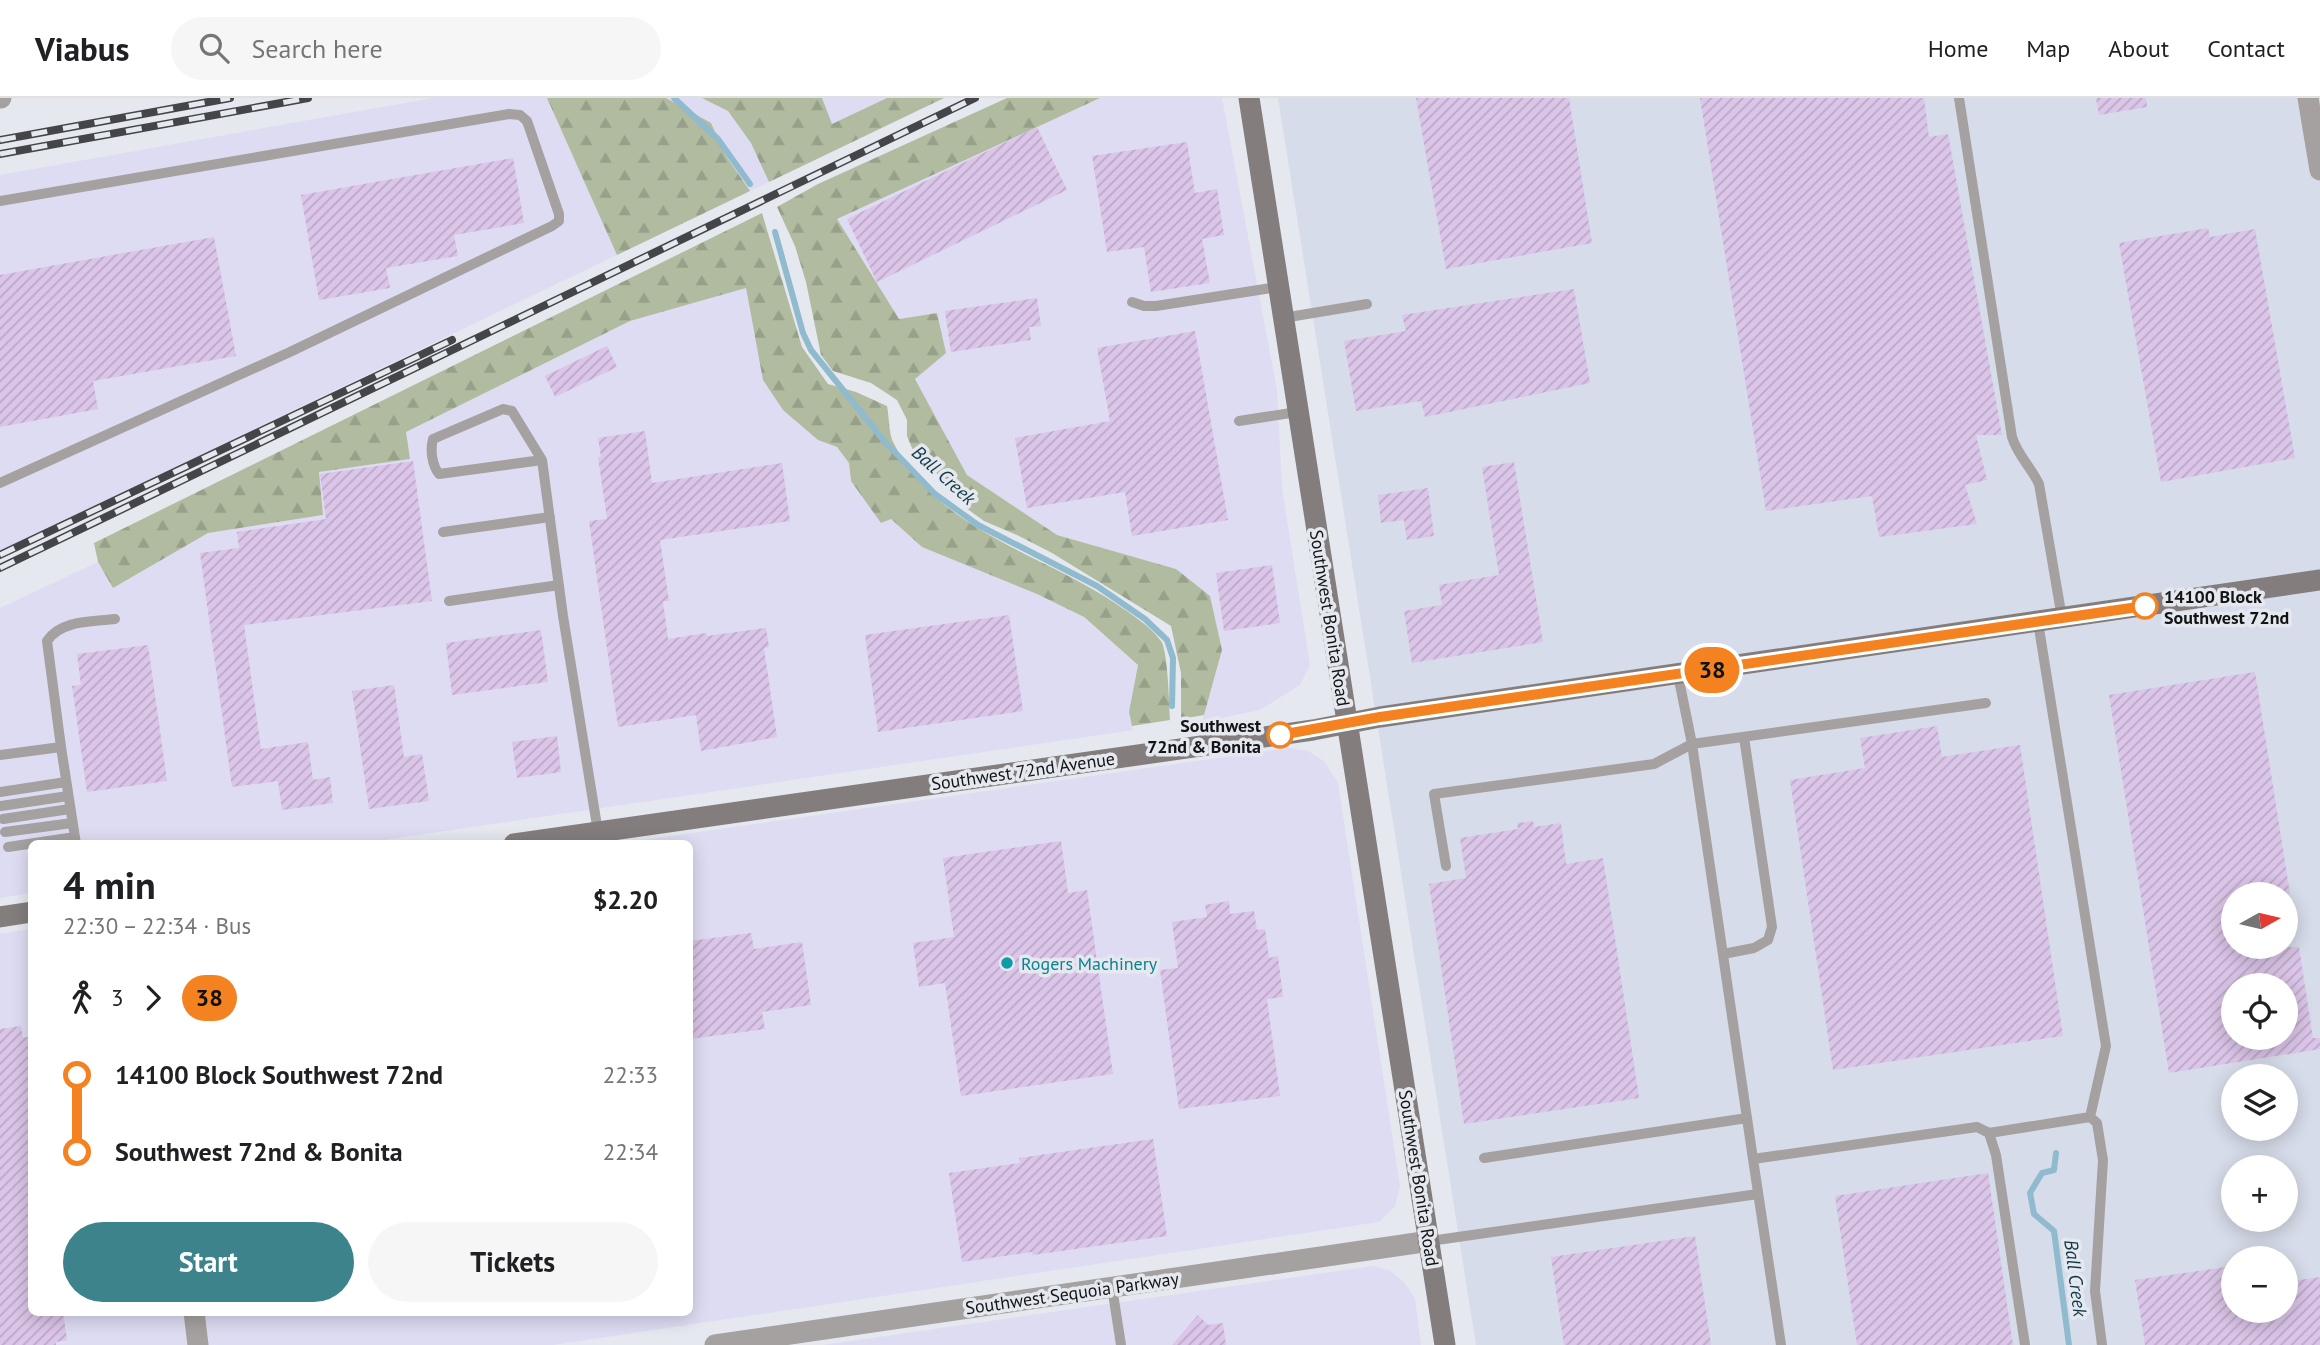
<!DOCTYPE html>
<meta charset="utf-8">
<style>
:root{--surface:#fff;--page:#f6f6f6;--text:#202124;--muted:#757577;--line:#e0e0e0;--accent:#3c838c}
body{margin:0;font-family:"PT Sans",sans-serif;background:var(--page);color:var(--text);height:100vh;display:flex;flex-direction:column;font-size:26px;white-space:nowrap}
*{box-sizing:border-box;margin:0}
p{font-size:23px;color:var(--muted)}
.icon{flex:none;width:38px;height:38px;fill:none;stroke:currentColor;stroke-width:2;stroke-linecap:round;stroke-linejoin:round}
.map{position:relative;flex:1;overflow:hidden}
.details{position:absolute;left:28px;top:742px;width:665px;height:476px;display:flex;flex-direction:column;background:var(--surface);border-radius:10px;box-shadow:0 4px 18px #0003}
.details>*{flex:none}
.badge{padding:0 14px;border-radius:23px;font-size:24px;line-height:46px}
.needle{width:46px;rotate:82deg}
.buttons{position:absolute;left:2221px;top:784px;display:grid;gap:14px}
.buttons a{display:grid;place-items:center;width:77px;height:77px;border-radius:50%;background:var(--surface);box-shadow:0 4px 18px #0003;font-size:35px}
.map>.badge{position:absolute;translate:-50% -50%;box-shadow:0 0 0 4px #fff}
.legs{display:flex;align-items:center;gap:10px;height:77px;padding:0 35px;font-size:23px}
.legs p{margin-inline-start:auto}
.summary{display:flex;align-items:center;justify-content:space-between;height:119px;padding:0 35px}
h1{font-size:38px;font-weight:700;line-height:52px}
.primary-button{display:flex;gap:14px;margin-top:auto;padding:14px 35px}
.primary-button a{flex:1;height:80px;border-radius:42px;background:var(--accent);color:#fff;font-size:28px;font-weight:700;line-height:80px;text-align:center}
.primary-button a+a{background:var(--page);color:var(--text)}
ul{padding:0 35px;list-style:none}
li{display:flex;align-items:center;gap:24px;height:77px;font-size:26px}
li i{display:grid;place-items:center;width:10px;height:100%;margin:0 9px;background:currentColor}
li i::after{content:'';width:18px;height:18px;margin:-9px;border:5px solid;border-radius:50%;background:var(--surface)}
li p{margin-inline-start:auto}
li:first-child i{background:linear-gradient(#0000 50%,currentColor 0)}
li:last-child i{background:linear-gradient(currentColor 50%,#0000 0)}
header{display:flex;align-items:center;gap:42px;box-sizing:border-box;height:98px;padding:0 35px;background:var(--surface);border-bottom:2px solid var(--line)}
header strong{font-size:33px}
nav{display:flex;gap:38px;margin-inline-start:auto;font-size:24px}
.search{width:490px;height:63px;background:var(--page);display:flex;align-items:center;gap:18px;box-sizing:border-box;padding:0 24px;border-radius:38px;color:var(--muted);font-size:26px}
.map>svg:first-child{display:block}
.commercial{fill:#dedcf2}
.built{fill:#d6dce9;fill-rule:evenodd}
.forest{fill:url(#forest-firs)}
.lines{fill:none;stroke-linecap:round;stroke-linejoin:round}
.stream{stroke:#90bacd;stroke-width:6}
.building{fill:url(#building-hatch);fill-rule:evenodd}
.service{stroke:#a4a1a0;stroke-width:10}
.minor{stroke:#a4a1a0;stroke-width:21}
.tertiary{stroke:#a4a1a0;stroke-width:21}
.secondary{stroke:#837e7d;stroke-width:21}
.rail-casing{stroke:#444548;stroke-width:8}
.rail{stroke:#e5e8ef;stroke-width:5;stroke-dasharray:16;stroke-linecap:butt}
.line-1-casing{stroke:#fff;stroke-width:16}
.line-1{stroke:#f58220;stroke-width:10}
.stop-1-dot{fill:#fff;stroke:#f58220;stroke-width:3.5}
.culture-dot{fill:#0f9aa8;stroke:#e5e8ef;stroke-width:2.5}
.labels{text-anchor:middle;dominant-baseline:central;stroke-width:7;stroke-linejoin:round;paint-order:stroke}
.stop-label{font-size:18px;font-weight:bold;fill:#131416;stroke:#e5e8ef;text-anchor:start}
.street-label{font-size:18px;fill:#131416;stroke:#e5e8ef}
.culture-label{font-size:18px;fill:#0d838f;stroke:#e5e8ef;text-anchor:start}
.water-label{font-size:19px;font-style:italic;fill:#133a48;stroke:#e5e8ef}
</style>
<header>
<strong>Viabus</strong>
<div class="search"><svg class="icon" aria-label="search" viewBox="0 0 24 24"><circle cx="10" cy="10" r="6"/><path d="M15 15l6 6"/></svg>Search here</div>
<nav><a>Home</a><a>Map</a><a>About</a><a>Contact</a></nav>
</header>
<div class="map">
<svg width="2320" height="1247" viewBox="0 0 2320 1247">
<defs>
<pattern id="forest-firs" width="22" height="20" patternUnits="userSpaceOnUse" patternTransform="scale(1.75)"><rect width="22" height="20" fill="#b1bba0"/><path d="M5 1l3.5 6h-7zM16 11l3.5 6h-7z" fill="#97a089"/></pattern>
<pattern id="building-hatch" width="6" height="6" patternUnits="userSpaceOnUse" patternTransform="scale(1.75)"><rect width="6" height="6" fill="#dbc5e8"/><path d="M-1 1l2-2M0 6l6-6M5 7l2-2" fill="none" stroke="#bba8c6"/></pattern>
</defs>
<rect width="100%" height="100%" fill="#e5e8ef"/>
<path class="commercial" d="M433 0H944L0 453V77Z
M1100 0H1222L1277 292 1282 390 1310 567 1300 587 1260 612 1202 624 1222 552 1176 471 1057 437 967 377 915 281 936 215 899 221 836 121Z
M746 190 754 237 818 342 837 349 849 365 851 384 922 449 1037 496 1083 519 1138 567 1129 614 1133 632 363 745 32 746 31 795 0 800V510L98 464 113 490 208 435 323 417 318 374 409 361 406 334 630 223Z
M1288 650 1308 653 1324 663 1338 685 1400 1088 1395 1108 1379 1124 553 1247H0V836L31 831 32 1214H690V746L622 745Z
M1373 1168 1389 1172 1405 1185 1415 1201 1421 1247H823Z"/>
<path class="built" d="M1278 0H2320V1247H1476ZM2233 796H2286V849H2233ZM2233 887H2286V940H2233ZM2233 978H2286V1031H2233ZM2233 1069H2286V1122H2233ZM2233 1160H2286V1213H2233Z"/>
<path class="forest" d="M547 0H666L711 25 726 58 750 93 617 157Z
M702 0H822L832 26 887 0H944L769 84 751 45 728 13Z
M1007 0H1100L837 121 899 221 937 215 946 255 915 281 967 377 1057 437 1176 471 1210 498 1222 552 1204 617 1181 621V575L1171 528 1052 455 1019 438 984 423 966 410 953 390 915 357 907 338V322L897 302 871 285 833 273 821 257 806 184 795 148 777 109 818 86Z
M762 115 802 249 828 286 856 294 887 308C889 318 889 336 893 344 938 433 1039 454 1115 505 1131 516 1149 527 1161 543 1168 553 1169 606 1170 622L1132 628 1129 614 1138 567 1084 519 1037 496 922 449 891 421 881 425 851 383 849 365 837 349 818 342 783 312 763 282 746 190 630 223 406 334 410 361 319 374 323 417 208 435 113 490 98 464 94 445Z"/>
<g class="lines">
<path class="stream" d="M674 0 718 41 750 86
M775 134 803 235 811 252 885 344 935 396 978 427 1097 488 1145 521 1167 542 1173 560 1172 608
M2056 1055 2054 1072 2042 1075 2030 1095 2034 1116 2054 1133 2069 1247"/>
</g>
<path class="building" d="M1416 0H1569L1592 145 1446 171Z
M1700 0H1924L1929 39 1948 36 2002 337H1976L1987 382 1965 387 1977 426 1879 439 1872 398 1766 413Z
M2096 0H2146L2147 9 2099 17Z
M1037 29 1067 92 877 184 847 121Z
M1187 44 1195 95 1217 91 1224 137 1202 141 1210 185 1151 194 1144 149 1107 154 1092 58Z
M513 60 524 125 454 137 458 158 386 170 390 190 319 202 301 97Z
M2208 130 2210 139 2255 131 2295 360 2161 384 2119 145Z
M214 139 236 258 93 283 98 311 0 329V177Z
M1574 191 1590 285 1425 319 1421 303 1356 313 1344 243 1406 233 1402 217Z
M1037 200 1041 228 1029 229 1031 242 951 254 945 213Z
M1195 233 1228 422 1132 438 1125 394 1027 410 1015 340 1110 323 1097 250Z
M607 248 617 269 555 299 545 278Z
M645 333 652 385 782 365 790 423 660 442 669 503H663L668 541 706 535 707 538 766 530 769 549 764 550 777 639 701 653 696 617 618 629 589 423 607 421 598 359H601L598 340Z
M413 363 432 503 244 527 261 651 308 644 313 682 330 679 333 705 282 712 278 683 232 689 200 455 239 450 237 434 326 421 320 376Z
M1514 364 1543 544 1412 565 1404 513 1442 507 1439 487 1499 477 1482 369Z
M1428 390 1434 438 1407 442 1404 422 1381 425 1378 397Z
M1272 467 1280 525 1224 533 1216 475Z
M1009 517 1023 613 878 634 865 537Z
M541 532 548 584 452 597 446 545Z
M148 547 167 683 87 694 72 588 81 587 77 556Z
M2255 574 2290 796H2233V849H2299L2313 940H2320V951L2169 975 2109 597ZM2233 887H2286V940H2233Z
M394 587 404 659 422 656 429 703 369 711 352 593Z
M1937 628 1942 659 2020 647 2063 938 1833 972 1790 682 1865 670 1860 640Z
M557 638 561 674 517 680 512 644Z
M1533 723 1534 729 1561 725 1566 766 1603 760 1639 1000 1464 1026 1429 786 1466 780 1460 740 1518 731 1517 725Z
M1061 743 1068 795 1087 792 1113 976 961 998 945 885 919 889 913 845 954 839 943 760Z
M1229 803 1230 816 1254 813 1257 832 1265 831 1269 860 1278 858 1283 899 1267 901 1280 998 1179 1011 1160 872 1178 870 1172 824 1207 819 1205 807Z
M751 835 754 851 802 844 811 907 762 914 765 931 690 941V843Z
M21 928 23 940 32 938V1061H28L32 1083V1214H63L67 1242 56 1244V1247H0V931Z
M1153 1041 1167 1138 1033 1157 1032 1154 962 1164 949 1075 1020 1065 1019 1060Z
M1988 1075 2013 1247H1857L1835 1098Z
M1695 1138 1711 1247H1564L1551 1159Z
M2233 1168V1213H2286V1184L2320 1179V1247H2145L2135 1182Z
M1198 1217 1208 1227 1223 1225 1226 1247H1172Z"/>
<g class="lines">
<path class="service" d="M1959 0 2012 339C2018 358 2031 369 2039 386L2062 520
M0 103 509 16 520 17 527 23 559 116V123L552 128 290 254 0 385
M1132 204 1144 208H1156L1278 189
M1283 220 1367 206
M1239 323 1297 314
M542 362 439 376C432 367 430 352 433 341L503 311 512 313 542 362 563 518 598 734
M443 434 550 419
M449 503 559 487
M1678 577 1692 646 1753 1061
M61 649 47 543C61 522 91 524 115 521
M0 657 61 649 76 746
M0 694 66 684
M1 708 68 698
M3 721 70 711
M5 734 72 725
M8 749 75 739
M1446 768 1434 696 1654 666 1692 646 1986 605
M1723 856 1754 850 1768 842 1772 829 1744 639
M2090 1019 2097 1025 2103 1062 2095 1193 2102 1247
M1989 1035 2090 1019 2106 948 2038 524
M1484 1060 1747 1020
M1430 1143 1758 1096
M1112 1189 1121 1247
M1781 1247 1753 1061 1977 1029 1989 1035 1996 1057 2025 1247"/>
<path class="minor" d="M0 0H1
M2308 0 2320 72"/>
<path class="tertiary" d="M194 1214 198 1247
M715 1247 1430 1143"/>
<path class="secondary" d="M1249 0 1445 1247
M514 746 1313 632 1380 619 2320 482
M0 819 32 814"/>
<defs>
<path id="rail" d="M0 42 230 0
M0 56 308 0
M0 457 452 242
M0 470 975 0"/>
</defs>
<use href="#rail" class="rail-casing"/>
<use href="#rail" class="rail"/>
</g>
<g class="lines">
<defs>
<path id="line-1" d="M1280 637 1380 619 2145 508"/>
</defs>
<use href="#line-1" class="line-1-casing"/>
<use href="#line-1" class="line-1"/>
</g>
<g class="stop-1-dot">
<circle cx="2145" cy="508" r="12"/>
<circle cx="1280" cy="637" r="12"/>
</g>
<circle class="culture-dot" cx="1007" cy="865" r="7"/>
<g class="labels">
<g class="stop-label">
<text x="2164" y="498">14100 Block<tspan x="2164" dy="21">Southwest 72nd</tspan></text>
<text x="1261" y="627" text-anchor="end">Southwest<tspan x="1261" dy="21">72nd &amp; Bonita</tspan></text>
</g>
<g class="street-label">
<text transform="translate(1330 520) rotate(81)">Southwest Bonita Road</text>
<text transform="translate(1023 673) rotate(-8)">Southwest 72nd Avenue</text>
<text transform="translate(1419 1080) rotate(81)">Southwest Bonita Road</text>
<text transform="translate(1072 1195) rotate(-8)">Southwest Sequoia Parkway</text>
</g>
<g class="culture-label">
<text x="1021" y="865">Rogers Machinery</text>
</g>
<g class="water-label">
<text transform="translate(944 377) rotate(42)">Ball Creek</text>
<text transform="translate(2076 1180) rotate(83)">Ball Creek</text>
</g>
</g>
</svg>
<div class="buttons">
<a><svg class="needle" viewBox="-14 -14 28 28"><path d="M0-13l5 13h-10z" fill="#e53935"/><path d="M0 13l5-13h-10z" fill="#757577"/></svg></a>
<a><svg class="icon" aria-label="locate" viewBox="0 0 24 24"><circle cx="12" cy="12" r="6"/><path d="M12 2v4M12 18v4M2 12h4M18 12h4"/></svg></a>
<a><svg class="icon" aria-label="layers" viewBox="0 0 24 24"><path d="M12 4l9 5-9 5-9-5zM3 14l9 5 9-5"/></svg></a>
<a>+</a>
<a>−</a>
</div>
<b class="badge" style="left:1712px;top:572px;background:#f58220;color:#111">38</b>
<section class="details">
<div class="summary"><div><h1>4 min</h1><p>22:30 – 22:34 · Bus</p></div><b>$2.20</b></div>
<div class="legs"><svg class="icon" aria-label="walk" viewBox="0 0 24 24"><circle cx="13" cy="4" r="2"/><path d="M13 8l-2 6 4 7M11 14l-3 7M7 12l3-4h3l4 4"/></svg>3<svg class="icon" aria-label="forward" viewBox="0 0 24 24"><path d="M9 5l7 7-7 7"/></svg><b class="badge" style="background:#f58220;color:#111">38</b></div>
<ul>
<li><i style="color:#f58220"></i><b>14100 Block Southwest 72nd</b><p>22:33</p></li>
<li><i style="color:#f58220"></i><b>Southwest 72nd &amp; Bonita</b><p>22:34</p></li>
</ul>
<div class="primary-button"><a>Start</a><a>Tickets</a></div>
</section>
</div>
